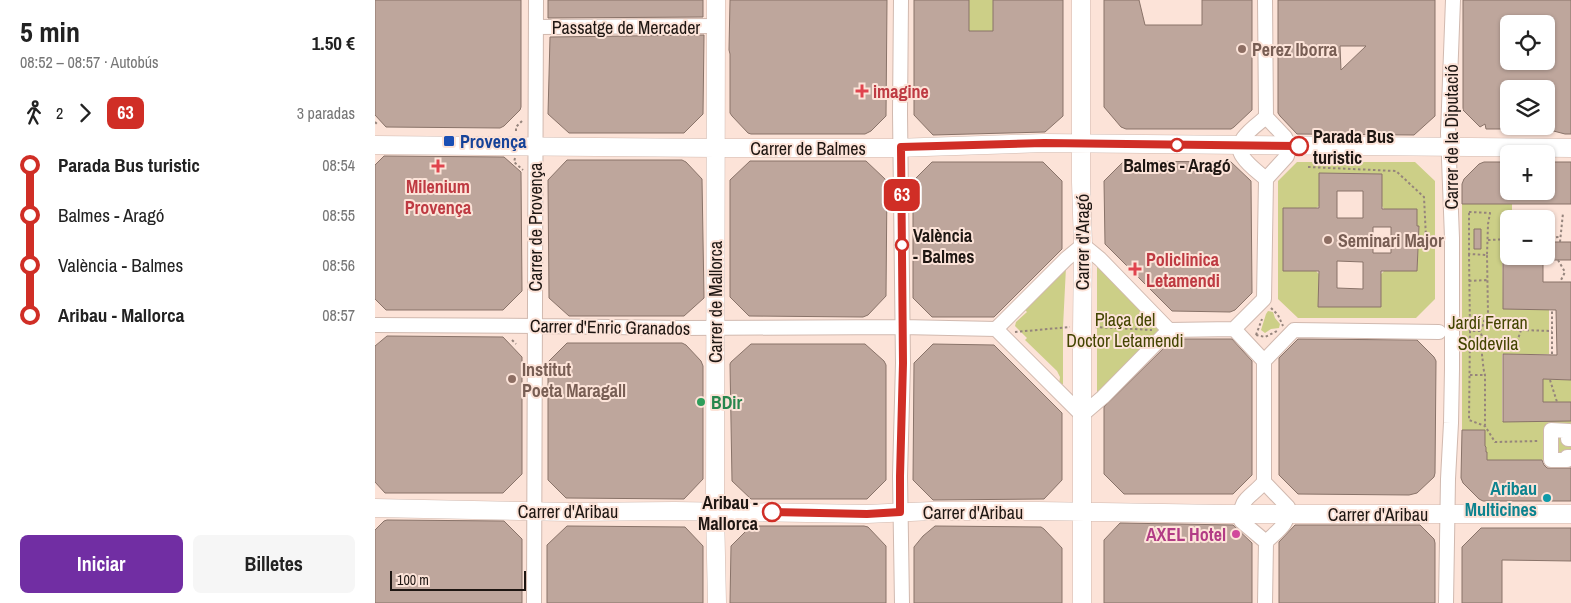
<!DOCTYPE html>
<html lang="es">
<meta charset="utf-8">
<style>
:root{--surface:#fff;--page:#f6f6f6;--text:#222;--muted:#767676;--accent:#712ea3}
body{margin:0;font-family:"Archivo Narrow",sans-serif;background:var(--page);color:var(--text);height:100vh;display:flex;flex-direction:column;font-size:19px;white-space:nowrap}
*{box-sizing:border-box;margin:0}
p{font-size:16px;color:var(--muted)}
.icon{flex:none;width:28px;height:28px;fill:none;stroke:currentColor;stroke-width:2;stroke-linecap:round;stroke-linejoin:round}
.map{position:relative;flex:1;overflow:hidden}
.panel{display:flex;flex-direction:column;background:var(--surface);width:375px}
.panel>*{flex:none}
.badge{padding:0 10px;border-radius:8px;font-size:18px;line-height:32px}
.buttons{position:absolute;left:1125px;top:15px;display:grid;gap:10px}
.buttons a{display:grid;place-items:center;width:55px;height:55px;border-radius:8px;background:var(--surface);box-shadow:0 1px 4px #0004;font-size:25px}
.scale{position:absolute;left:15px;bottom:12px;width:136px;box-sizing:border-box;padding-left:5px;border:2px solid #1e1612;border-top:0;font-size:14px;line-height:18px;white-space:nowrap;color:#1e1612;-webkit-text-stroke:4px #fce3d8;paint-order:stroke}
.map>.badge{position:absolute;translate:-50% -50%;box-shadow:0 0 0 2px #fff}
.legs{display:flex;align-items:center;gap:8px;height:55px;padding:0 20px;font-size:16px}
.legs p{margin-inline-start:auto}
.headline{display:flex;align-items:center;justify-content:space-between;height:85px;padding:0 20px}
h1{font-size:28px;font-weight:800;line-height:38px}
.cta{display:flex;gap:10px;margin-top:auto;padding:10px 20px}
.cta a{flex:1;height:58px;border-radius:8px;background:var(--accent);color:#fff;font-size:20px;font-weight:800;line-height:58px;text-align:center}
.cta a+a{background:var(--page);color:var(--text)}
ul{padding:0 20px;list-style:none}
li{display:flex;align-items:center;gap:18px;height:50px;font-size:19px}
li i{display:grid;place-items:center;width:8px;height:100%;margin:0 6px;background:currentColor}
li i::after{content:'';width:12px;height:12px;margin:-6px;border:4px solid;border-radius:50%;background:var(--surface)}
li p{margin-inline-start:auto}
li:first-child i{background:linear-gradient(#0000 50%,currentColor 0)}
li:last-child i{background:linear-gradient(currentColor 50%,#0000 0)}
main{display:flex;flex:1;min-height:0}
.map>svg:first-child{display:block}
.green{fill:#cccf87;fill-rule:evenodd}
.building{fill:#bea69c;stroke:#897369;fill-rule:evenodd}
.lines{fill:none;stroke-linecap:round;stroke-linejoin:round}
.minor-casing{stroke:#d1b9af;stroke-width:16}
.major-casing{stroke:#d1b9af;stroke-width:19}
.path{stroke:#95847c;stroke-width:2;stroke-dasharray:2.5 2.5;stroke-linecap:butt}
.minor{stroke:#fff;stroke-width:14}
.major{stroke:#fff;stroke-width:18}
.line-1-casing{stroke:#fff;stroke-width:11}
.line-1{stroke:#d02e26;stroke-width:8}
.education-dot{fill:#8d6e63;stroke:#fce3d8;stroke-width:2}
.health-dot{fill:#e0444e;stroke:#fce3d8;stroke-width:2}
.transit-dot{fill:#1a4fb4;stroke:#fce3d8;stroke-width:2}
.stop-1-dot{fill:#fff;stroke:#d02e26;stroke-width:2.5}
.leisure-dot{fill:#2e9e5b;stroke:#fce3d8;stroke-width:2}
.culture-dot{fill:#0f9aa8;stroke:#fce3d8;stroke-width:2}
.hotel-dot{fill:#d1479c;stroke:#fce3d8;stroke-width:2}
.labels{text-anchor:middle;dominant-baseline:central;stroke-width:4;stroke-linejoin:round;paint-order:stroke}
.street-label{font-size:18px;fill:#1e1612;stroke:#fce3d8}
.education-label{font-size:18px;font-weight:bold;fill:#785e54;stroke:#fce3d8;text-anchor:start}
.health-label{font-size:18px;font-weight:bold;fill:#be3a42;stroke:#fce3d8;text-anchor:start}
.stop-label{font-size:18px;font-weight:bold;fill:#1e1612;stroke:#fce3d8;text-anchor:start}
.transit-label{font-size:18px;font-weight:bold;fill:#164399;stroke:#fce3d8;text-anchor:start}
.park-label{font-size:18px;fill:#444501;stroke:#fce3d8}
.leisure-label{font-size:18px;font-weight:bold;fill:#27864d;stroke:#fce3d8;text-anchor:start}
.culture-label{font-size:18px;font-weight:bold;fill:#0d838f;stroke:#fce3d8;text-anchor:end}
.hotel-label{font-size:18px;font-weight:bold;fill:#b23c85;stroke:#fce3d8;text-anchor:end}
</style>
<main>
<section class="panel">
<div class="headline"><div><h1>5 min</h1><p>08:52 – 08:57 · Autobús</p></div><b>1.50 €</b></div>
<div class="legs"><svg class="icon" aria-label="walk" viewBox="0 0 24 24"><circle cx="13" cy="4" r="2"/><path d="M13 8l-2 6 4 7M11 14l-3 7M7 12l3-4h3l4 4"/></svg>2<svg class="icon" aria-label="forward" viewBox="0 0 24 24"><path d="M9 5l7 7-7 7"/></svg><b class="badge" style="background:#d02e26;color:#fff">63</b><p>3 paradas</p></div>
<ul>
<li><i style="color:#d02e26"></i><b>Parada Bus turistic</b><p>08:54</p></li>
<li><i style="color:#d02e26"></i><span>Balmes - Aragó</span><p>08:55</p></li>
<li><i style="color:#d02e26"></i><span>València - Balmes</span><p>08:56</p></li>
<li><i style="color:#d02e26"></i><b>Aribau - Mallorca</b><p>08:57</p></li>
</ul>
<div class="cta"><a>Iniciar</a><a>Billetes</a></div>
</section>
<div class="map">
<svg width="1196" height="603" viewBox="0 0 1196 603">
<rect width="100%" height="100%" fill="#fce3d8"/>
<path class="green" d="M594 0H618V31H594Z
M922 162H1040L1060 181V299L1041 318H923L903 299V181ZM944 173 1007 174V206L1009 209H1042V226L1044 227 1042 271H1009L1006 274V307H944V274L941 271H908V209L941 208 944 206Z
M1087 204H1137V219H1134V242H1128L1127 243 1128 309H1174V354H1127V421H1196V457L1192 460H1087Z
M722 261 784 323V337L722 399Z
M691 267 688 327V384H684L685 377 682 371 650 340 652 338 640 326 641 322 652 312 648 308Z
M893 311 898 312 900 318 905 324 904 328 896 329 890 333 886 330 891 314Z
M1168 379 1196 380V402H1168Z"/>
<path class="building" d="M0 0H146V107L145 110 129 126 125 128 11 127 0 115Z
M173 0H328V17L173 18Z
M355 0H512L511 116 496 131 490 134H376L373 133 357 116 355 113V54L354 50Z
M539 0H594V31H618V0H688V116L670 132 558 135 539 115Z
M729 0H764L770 25H827V0H877V110L859 127 856 129H751L746 127 729 107Z
M903 0H1060V116L1039 135 922 134 905 116 903 113ZM965 46H991L966 70Z
M1088 0H1196V134H1190L1171 129V89H1134V129H1111L1110 124 1105 127 1088 110ZM1134 24H1171V61H1134Z
M329 35 328 114 309 133H194L173 114 175 37Z
M9 156 129 157 146 172 147 291 128 310H11L0 299V165Z
M192 160H307L311 162 327 179 329 298 309 316H194L174 298 173 180Z
M375 161H491L510 179 512 182 511 296 493 315 488 317 374 316 355 297V180Z
M749 161 856 162 876 181 877 293 860 310 855 312 797 311 730 244 729 181Z
M557 162H668L687 181V249L619 317H557L538 298V181Z
M1109 162H1134V191H1171V162H1196V204H1087V184L1089 179 1104 164Z
M944 173 1007 174V209H1042V226H1044L1042 271H1006V307H943L944 271H908V208H944ZM962 191H988V218H962ZM998 227H1016V253H998ZM962 261 988 262V289L962 288Z
M1099 229H1106V249H1099Z
M1171 242H1196V260H1171Z
M1128 256H1168V282H1196V380L1168 379V402H1196V421L1128 422V354L1182 355 1181 310 1128 309Z
M12 336 128 337 147 357V474L128 493H10L0 482V346Z
M798 339H857L877 361V475L858 494H749L729 474V407Z
M923 339 1042 340 1059 357 1061 361 1060 473 1059 477 1042 493 1034 495 923 494 904 475V358Z
M192 343H307L311 345 326 361 328 366V479L309 499 191 498 173 480V362Z
M376 344H490L509 361 511 365V480L492 499H376L357 481 355 364 356 362Z
M558 344 619 345 687 413V480L669 499 558 500 538 480 539 363Z
M1087 430H1110V446L1111 447V452H1112V460H1167L1169 465 1172 468H1196V501H1108L1104 499 1088 483 1086 478Z
M12 520 129 521 147 539V603H0V530L9 521Z
M745 523 858 525 877 543V603H729V540Z
M920 525H1045L1059 539 1060 543V603H904V542Z
M192 526 310 527 328 546V603H172V545Z
M376 526H489L493 527 511 546V603H355L356 546Z
M560 526 666 527 669 529 687 548V603H539V547L548 536Z
M1106 528H1196V561L1127 560V603H1087V547Z"/>
<g class="lines">
<defs>
<path id="minor" d="M526 0 525 113 528 363 525 476 527 603
M161 27 341 26
M891 179C883 172 873 165 868 157 856 141 881 126 891 117
M0 325 164 326 306 328 527 327 621 329
M621 329 707 415 728 397 794 330
M621 329 691 259 708 245 725 259 794 330
M859 329 889 299 891 179 912 156 914 146 910 137 891 117 890 0
M859 329 889 361V482C876 498 864 497 866 521L891 542
M794 330 859 329
M889 361 919 330 1064 332
M1196 439H1193L1194 431 1176 430V460H1192V457H1196
M889 482 913 507C914 525 903 530 891 542L890 603
M159 603 161 0
M1071 603 1073 479 1076 423 1077 369V238L1073 133 1078 0"/>
<path id="major" d="M341 0 340 511 342 603
M706 0V182L708 245 707 334V603
M0 145 341 148H520L669 143 1196 148
M0 508 194 512 300 511 492 514 557 511H663L851 514H1196"/>
</defs>
<use href="#minor" class="minor-casing"/>
<use href="#major" class="major-casing"/>
<path class="path" d="M0 122 2 124
M141 131V127L147 121
M140 158 139 162 148 170
M933 167 1021 171 1049 197 1051 238H1065
M1094 212 1115 213 1113 224 1112 255 1094 254Z
M1171 238 1184 237
M1113 240 1134 239
M1185 242 1188 213
M1094 254 1095 331
M1183 260 1190 272 1185 282
M1094 281 1112 280
M896 308 903 315 908 326
M1108 321H1143L1146 330 1177 331
M720 327 777 330
M1146 330 1142 342H1138L1108 339 1105 331H1095L1094 420 1110 426 1120 442 1164 441
M1105 331 1113 314 1112 255
M640 332 695 327
M881 335 887 319
M881 335 890 337 902 331
M1108 339C1109 345 1107 348 1107 355 1108 361 1108 369 1110 375V425
M137 340 141 344
M1177 354V309
M1095 375H1110
M1175 380 1182 402"/>
<use href="#minor" class="minor"/>
<use href="#major" class="major"/>
</g>
<g class="lines">
<defs>
<path id="line-1" d="M397 512 492 514 525 512V476L528 363 526 147 669 143 924 146"/>
</defs>
<use href="#line-1" class="line-1-casing"/>
<use href="#line-1" class="line-1"/>
</g>
<g class="education-dot">
<circle cx="867" cy="49" r="5"/>
<circle cx="953" cy="240" r="5"/>
<circle cx="137" cy="379" r="5"/>
</g>
<g class="health-dot">
<path d="M484.5 83.5h5v5h5v5h-5v5h-5v-5h-5v-5h5z"/>
<path d="M60.5 158.5h5v5h5v5h-5v5h-5v-5h-5v-5h5z"/>
<path d="M757.5 261.5h5v5h5v5h-5v5h-5v-5h-5v-5h5z"/>
</g>
<rect class="transit-dot" x="68" y="135" width="12" height="12" rx="2.5"/>
<g class="stop-1-dot">
<circle cx="802" cy="145" r="6"/>
<circle cx="924" cy="146" r="9"/>
<circle cx="527" cy="245" r="6"/>
<circle cx="397" cy="512" r="9"/>
</g>
<circle class="leisure-dot" cx="326" cy="402" r="5"/>
<circle class="culture-dot" cx="1172" cy="498" r="5"/>
<circle class="hotel-dot" cx="861" cy="534" r="5"/>
<g class="labels">
<g class="street-label">
<text x="251" y="27">Passatge de Mercader</text>
<text transform="translate(1076 137) rotate(-90)">Carrer de la Diputació</text>
<text x="433" y="148">Carrer de Balmes</text>
<text transform="translate(160 227) rotate(-90)">Carrer de Provença</text>
<text transform="translate(707 242) rotate(-90)">Carrer d'Aragó</text>
<text transform="translate(340 302) rotate(-90)">Carrer de Mallorca</text>
<text transform="translate(235 327) rotate(1)">Carrer d'Enric Granados</text>
<text x="193" y="511">Carrer d'Aribau</text>
<text x="598" y="512">Carrer d'Aribau</text>
<text x="1003" y="514">Carrer d'Aribau</text>
</g>
<g class="education-label">
<text x="877" y="49">Perez Iborra</text>
<text x="963" y="240">Seminari Major</text>
<text x="147" y="369">Institut<tspan x="147" dy="21">Poeta Maragall</tspan></text>
</g>
<g class="health-label">
<text x="498" y="91">imagine</text>
<text x="63" y="186" text-anchor="middle">Milenium<tspan x="63" dy="21">Provença</tspan></text>
<text x="771" y="259">Policlinica<tspan x="771" dy="21">Letamendi</tspan></text>
</g>
<g class="stop-label">
<text x="938" y="136">Parada Bus<tspan x="938" dy="21">turistic</tspan></text>
<text x="802" y="165" text-anchor="middle">Balmes - Aragó</text>
<text x="538" y="235">València<tspan x="538" dy="21">- Balmes</tspan></text>
<text x="383" y="502" text-anchor="end">Aribau -<tspan x="383" dy="21">Mallorca</tspan></text>
</g>
<g class="transit-label">
<text x="85" y="141">Provença</text>
</g>
<g class="park-label">
<text x="750" y="319">Plaça del<tspan x="750" dy="21">Doctor Letamendi</tspan></text>
<text x="1113" y="322">Jardí Ferran<tspan x="1113" dy="21">Soldevila</tspan></text>
</g>
<g class="leisure-label">
<text x="336" y="402">BDir</text>
</g>
<g class="culture-label">
<text x="1162" y="488">Aribau<tspan x="1162" dy="21">Multicines</tspan></text>
</g>
<g class="hotel-label">
<text x="851" y="534">AXEL Hotel</text>
</g>
</g>
</svg>
<div class="buttons">
<a><svg class="icon" aria-label="locate" viewBox="0 0 24 24"><circle cx="12" cy="12" r="6"/><path d="M12 2v4M12 18v4M2 12h4M18 12h4"/></svg></a>
<a><svg class="icon" aria-label="layers" viewBox="0 0 24 24"><path d="M12 4l9 5-9 5-9-5zM3 14l9 5 9-5"/></svg></a>
<a>+</a>
<a>−</a>
</div>
<div class="scale">100 m</div>
<b class="badge" style="left:527px;top:195px;background:#d02e26;color:#fff">63</b>
</div>
</main>
